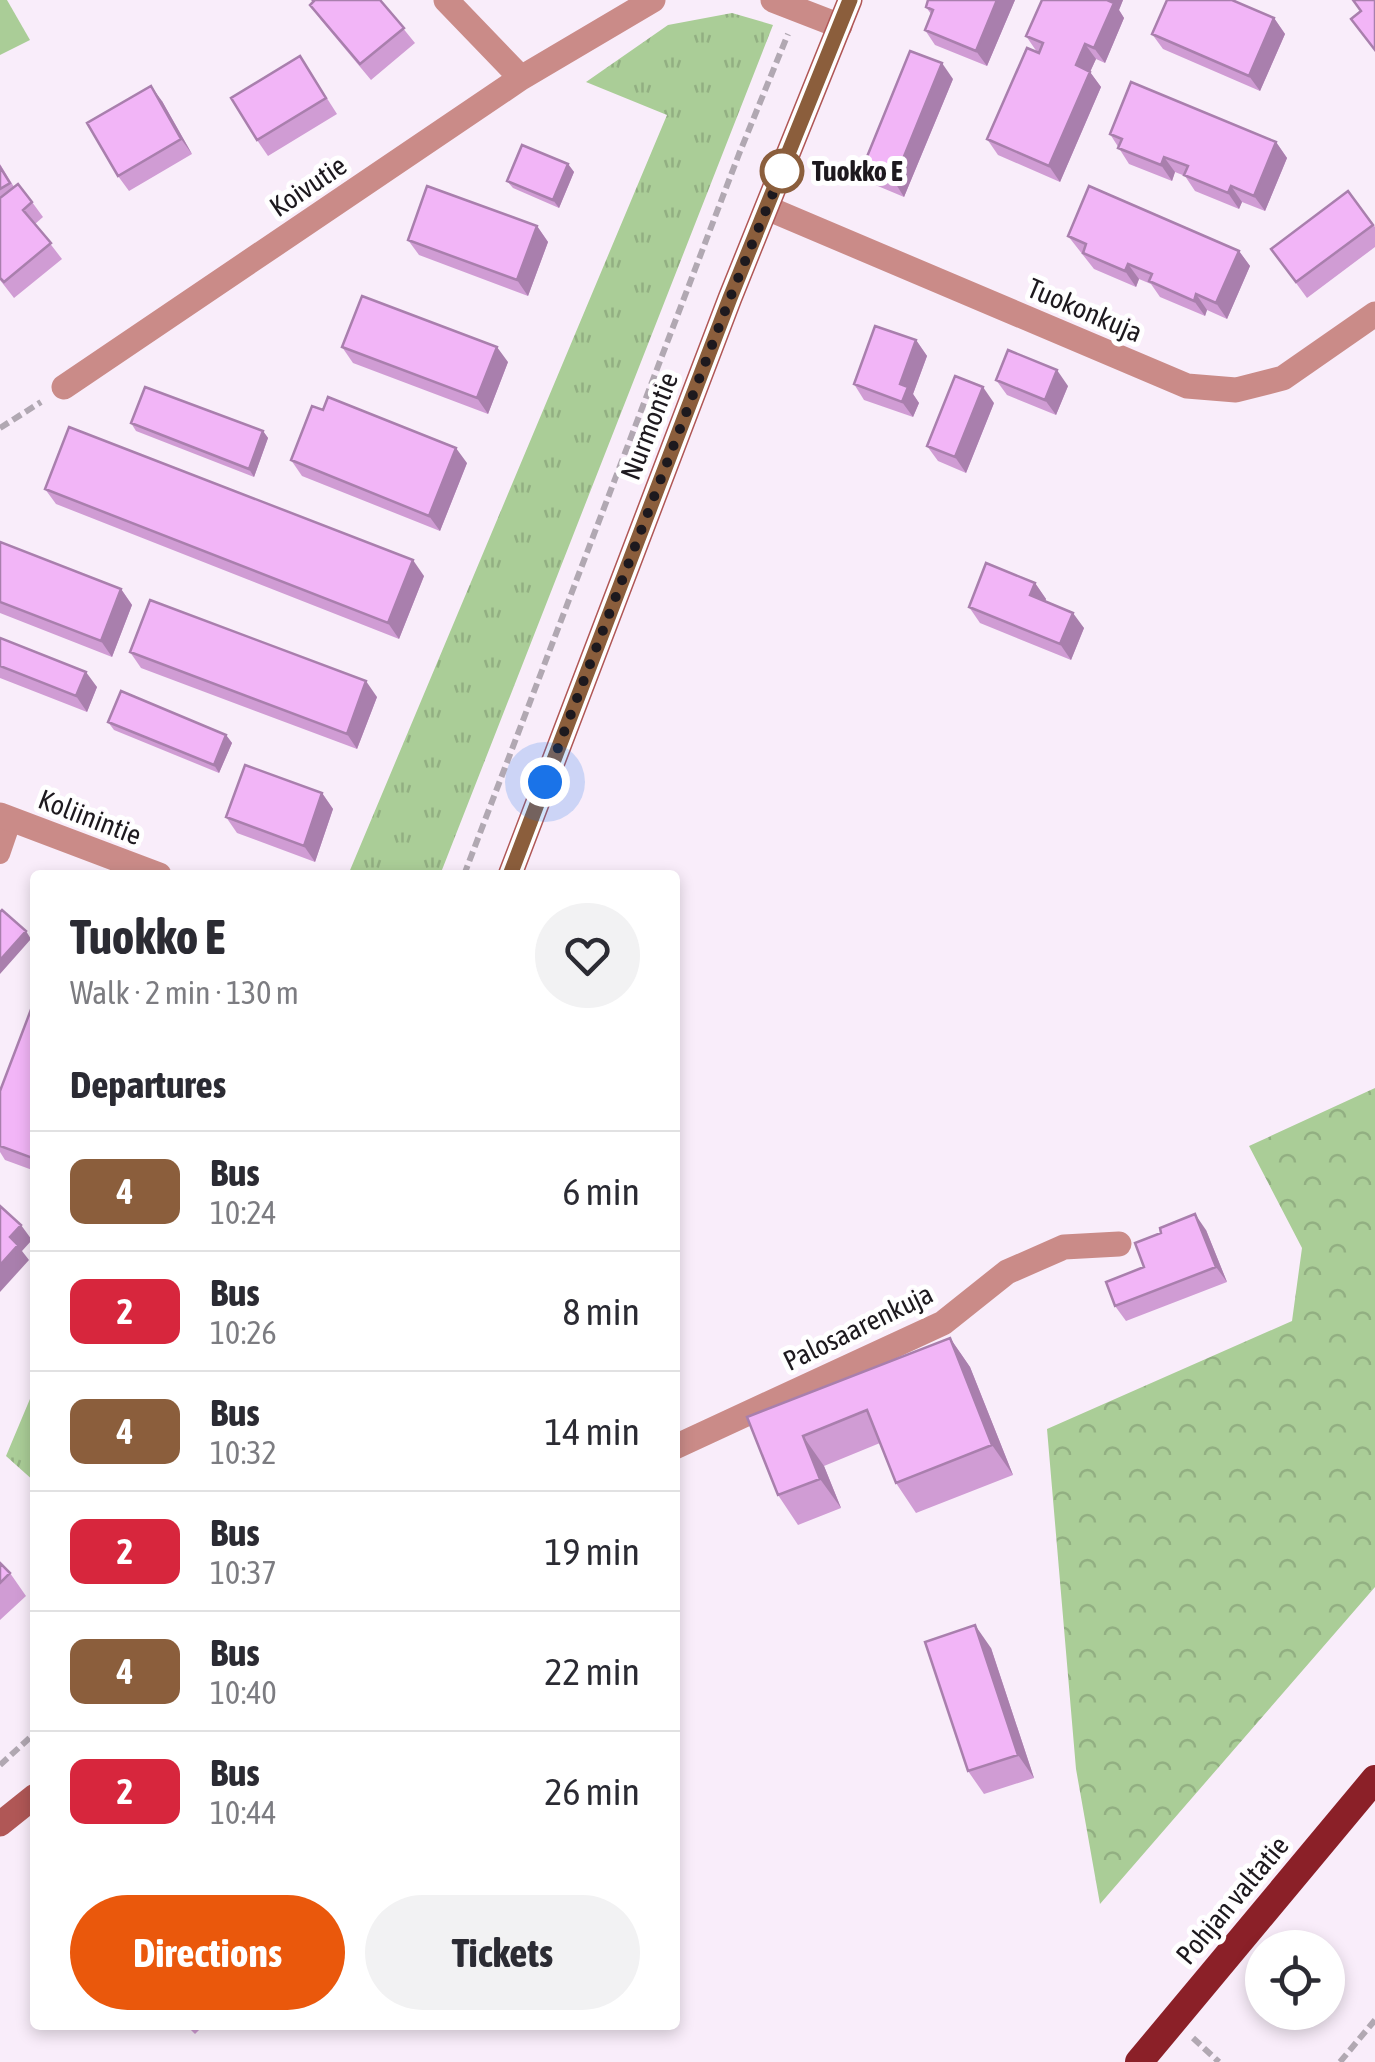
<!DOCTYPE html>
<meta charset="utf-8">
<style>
:root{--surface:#fff;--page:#f2f2f3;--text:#2b2b33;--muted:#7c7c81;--line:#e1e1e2;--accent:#ea580c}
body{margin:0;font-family:"Asap Condensed",sans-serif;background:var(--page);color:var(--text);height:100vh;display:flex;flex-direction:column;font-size:38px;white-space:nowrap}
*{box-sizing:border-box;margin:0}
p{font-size:32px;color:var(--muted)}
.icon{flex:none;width:55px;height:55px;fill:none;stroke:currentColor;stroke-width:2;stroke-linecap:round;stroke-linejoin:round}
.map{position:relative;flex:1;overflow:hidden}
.details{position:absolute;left:30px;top:870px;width:650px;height:1160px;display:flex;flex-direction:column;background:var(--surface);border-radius:10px;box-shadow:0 5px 15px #0003}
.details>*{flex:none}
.badge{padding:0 20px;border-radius:15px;font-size:35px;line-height:65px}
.tools{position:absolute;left:1245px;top:1930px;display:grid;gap:20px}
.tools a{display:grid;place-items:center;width:100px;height:100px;border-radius:50%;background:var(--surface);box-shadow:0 5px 15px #0003;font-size:50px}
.you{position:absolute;width:50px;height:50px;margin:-25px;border:8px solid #fff;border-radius:50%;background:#1a73e8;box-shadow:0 0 0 15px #1a73e833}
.map>.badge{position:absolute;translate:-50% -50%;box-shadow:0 0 0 5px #fff}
h2{padding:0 40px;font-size:38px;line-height:90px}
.round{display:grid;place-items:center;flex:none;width:105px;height:105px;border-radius:52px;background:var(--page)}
.summary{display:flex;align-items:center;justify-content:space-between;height:170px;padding:0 40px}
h1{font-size:48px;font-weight:700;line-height:75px}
.cta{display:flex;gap:20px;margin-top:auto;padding:20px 40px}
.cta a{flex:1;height:115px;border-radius:60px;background:var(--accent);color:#fff;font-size:40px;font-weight:700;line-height:115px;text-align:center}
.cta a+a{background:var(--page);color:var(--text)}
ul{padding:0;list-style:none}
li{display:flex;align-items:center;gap:30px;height:120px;padding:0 40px;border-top:2px solid var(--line)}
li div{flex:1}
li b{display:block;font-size:38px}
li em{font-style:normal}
li .badge{min-width:110px;font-weight:700;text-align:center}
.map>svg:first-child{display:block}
.grass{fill:url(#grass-tufts)}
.forest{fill:url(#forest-crowns)}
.pitch{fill:#aacd97}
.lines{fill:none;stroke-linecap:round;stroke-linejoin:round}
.path{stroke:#b1a8b2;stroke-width:6;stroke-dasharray:10 5;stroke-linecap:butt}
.service{stroke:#ca8b88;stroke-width:20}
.minor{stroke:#ca8b88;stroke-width:25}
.secondary{stroke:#b05756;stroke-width:25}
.trunk{stroke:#8b2028;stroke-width:28}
.wall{fill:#d09cd4}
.shaded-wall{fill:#a97fad}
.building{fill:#f2b5f7;stroke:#a97fad;stroke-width:2.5}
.line-casing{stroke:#fff;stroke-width:22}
.line{stroke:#8b5e3c;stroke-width:15}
.walk{stroke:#1d191e;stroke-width:10;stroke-dasharray:0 18}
.stop-dot{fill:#fff;stroke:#8b5e3c;stroke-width:5}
.labels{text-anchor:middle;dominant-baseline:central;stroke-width:10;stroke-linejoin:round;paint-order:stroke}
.stop-label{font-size:28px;font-weight:bold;fill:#1d191e;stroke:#fff;text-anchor:start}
.street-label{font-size:28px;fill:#1d191e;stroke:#fff}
</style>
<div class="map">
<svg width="1375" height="2062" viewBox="0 0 1375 2062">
<defs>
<pattern id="grass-tufts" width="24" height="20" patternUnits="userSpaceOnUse" patternTransform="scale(2.5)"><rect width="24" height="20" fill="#aacd97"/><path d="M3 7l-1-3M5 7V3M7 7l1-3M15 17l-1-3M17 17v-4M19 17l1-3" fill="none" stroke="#92af82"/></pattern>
<pattern id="forest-crowns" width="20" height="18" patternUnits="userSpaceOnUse" patternTransform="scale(2.5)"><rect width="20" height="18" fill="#aacd97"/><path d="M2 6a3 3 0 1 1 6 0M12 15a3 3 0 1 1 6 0" fill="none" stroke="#92af82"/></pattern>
</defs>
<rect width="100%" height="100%" fill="#f9edfa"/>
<path class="grass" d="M732 13 773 25 440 875H348L667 115 586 82 668 25Z
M35 1387V1482L6 1456Z"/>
<path class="forest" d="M1375 1088V1587L1100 1904 1076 1769 1047 1429 1292 1321 1302 1248 1249 1146Z"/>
<path class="pitch" d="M0 0H7L30 40 0 55Z"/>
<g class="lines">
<path class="path" d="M0 428 41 402
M464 875 739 154 788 34
M0 1765 35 1733
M1193 2038 1219 2062
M1340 2062 1375 2020"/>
<path class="service" d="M0 854 12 819"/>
<path class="minor" d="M446 0 521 78
M773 0 840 26
M767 208 1187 386 1236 390 1283 378 1375 314
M64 387 521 78 653 0
M0 815 159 875
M675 1447 943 1323 1007 1272 1064 1247 1119 1244"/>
<path class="secondary" d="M510 875 730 298 850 0
M0 1824 35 1796"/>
<path class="trunk" d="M1139 2062 1375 1779"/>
</g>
<path class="wall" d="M311 0H380L415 43 371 80 321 20 310 5 313 2Z
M928 0H1015L987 66 935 45 925 30 931 14 926 7Z
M1042 0H1123L1119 10 1124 18 1105 63 1096 59 1090 72 1101 87 1060 182 998 155 987 139 1037 52 1026 36Z
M1274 18 1285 34 1260 91 1163 49 1152 34Z
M300 56 337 114 268 156 257 140Z
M953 79 904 197 873 184 862 169Z
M162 101 192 154 129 191 118 176Z
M1110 134 1276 142 1287 158 1265 211 1242 202 1239 209 1195 191 1185 176 1175 172 1172 181 1129 164Z
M0 164 14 187 32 202 43 217 35 224 62 259 14 298 0 280Z
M568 164 574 172 559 208 513 188 507 181Z
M1348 191 1375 227V247L1307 298 1271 249Z
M537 226 548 242 528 296 419 255 408 240Z
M1068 236 1239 251 1250 266 1227 319 1207 310 1205 316 1160 297 1151 284 1139 279 1136 287 1094 269Z
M916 340 927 356 913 394 919 403 913 417 864 400 854 384Z
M342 347 508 362 488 414 353 363Z
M996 380 1068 386 1056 415 1007 395Z
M994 403 966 473 938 461 927 446Z
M131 423 263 431 268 438 254 477 136 431Z
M291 460 467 463 440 531 302 476Z
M45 489 424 576 399 639 56 504Z
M0 542 121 589 132 605 112 657 0 613Z
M1035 583 1046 599 1045 601 1084 628 1071 660 980 623 969 607Z
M0 638 97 687 87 712 0 678Z
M130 652 377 697 357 749 141 668Z
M108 722 226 735 232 743 219 773 114 730Z
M322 793 333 809 315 862 237 833 226 817Z
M35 999V1171L5 1160 0 1152V1091Z
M1206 1230 1227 1282 1126 1321 1115 1306 1144 1267Z
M950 1338 970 1367 1013 1475 916 1513 896 1483 880 1443 824 1466 841 1508 798 1525 778 1495 747 1417Z
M0 1563 10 1573 26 1596 0 1620Z
M991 1648 1034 1778 984 1794 968 1771Z
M186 2025H204L195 2034Z"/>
<path class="shaded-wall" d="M997 0H1015L987 66 976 51Z
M1106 0H1123L1119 10 1124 18 1105 63 1094 48Z
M1274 18 1285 34 1260 91 1249 76Z
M1085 44 1096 59 1090 72 1101 87 1060 182 1049 166 1076 65Z
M942 63 953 79 904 197 894 181Z
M151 86 162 101 192 154 181 139Z
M1276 142 1287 158 1265 211 1254 196Z
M1164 157 1175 172 1172 181 1161 165Z
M568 164 574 172 559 208 553 200Z
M1231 186 1242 202 1239 209 1228 193Z
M537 226 548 242 528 296 517 280Z
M1239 251 1250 266 1227 319 1216 303Z
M1128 264 1139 279 1136 287 1125 271Z
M1196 294 1207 310 1205 316 1194 301Z
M916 340 927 356 913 394 919 403 913 417 902 402 900 384Z
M497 347 508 362 488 414 477 398Z
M1057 370 1068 386 1056 415 1045 400Z
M983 387 994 403 966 473 955 457Z
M263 431 268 438 254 477 249 469Z
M456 448 467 463 440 531 429 516Z
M413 560 424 576 399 639 388 623Z
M1035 583 1046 599 1041 611 1030 595Z
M121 589 132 605 112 657 101 641Z
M1073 613 1084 628 1071 660 1060 644Z
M86 672 97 687 87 712 76 696Z
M366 681 377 697 357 749 347 734Z
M226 735 232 743 219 773 214 765Z
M322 793 333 809 315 862 304 846Z
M26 931 31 939 0 974V960Z
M1195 1214 1206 1230 1227 1282 1216 1267Z
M21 1225 32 1240 22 1251 29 1260 0 1292V1265L10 1237Z
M950 1338 970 1367 1013 1475 992 1445Z
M803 1436 824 1466 841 1508 820 1479Z
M975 1625 991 1648 1034 1778 1018 1755Z"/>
<path class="building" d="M313 0H380L404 28 360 64 310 5 314 1Z
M928 0H997L976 51 925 30 933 10 926 7Z
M1042 0H1107L1114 3 1094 48 1085 44 1076 65 1090 72 1049 166 987 139 1027 48 1039 53 1043 43 1026 36Z
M1167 0H1232L1274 18 1249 76 1152 34Z
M1353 0H1375V50L1351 19 1361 11Z
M910 51 942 63 894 181 862 169Z
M300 56 326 98 257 140 231 98Z
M1131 82 1276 142 1254 196 1231 186 1228 193 1184 175 1188 166 1164 157 1161 165 1118 148 1122 139 1110 134Z
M151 86 181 139 118 176 87 123Z
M522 145 568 164 553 200 507 181Z
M0 167 10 183 0 189Z
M18 184 32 202 23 210 51 243 4 282 0 278V198Z
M427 186 537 226 517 280 408 240Z
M1089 186 1239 251 1216 303 1196 294 1194 301 1149 281 1152 274 1128 264 1125 271 1083 253 1086 244 1068 236Z
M1348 191 1373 225 1296 282 1271 249Z
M362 296 497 347 477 398 342 347Z
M875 326 916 340 900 384 908 387 902 402 854 384Z
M1008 350 1057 370 1045 400 996 380Z
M955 376 983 387 955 457 927 446Z
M145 387 263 431 249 469 131 423Z
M328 397 456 448 429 516 291 460 312 406 323 410Z
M69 427 413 560 388 623 45 489Z
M0 542 121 589 101 641 0 602Z
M986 563 1035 583 1030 595 1073 613 1060 644 969 607Z
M150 600 366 681 347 734 130 652Z
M0 638 86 672 76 696 0 666Z
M121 691 226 735 214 765 108 722Z
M245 765 322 793 304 846 226 817Z
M2 910 26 931 0 960V912Z
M35 999V1159L0 1146V1091Z
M0 1206 21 1225 10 1237 18 1245 0 1265Z
M1195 1214 1216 1267 1115 1306 1106 1282 1144 1267 1135 1243 1161 1233 1160 1228Z
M950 1338 992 1445 896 1483 867 1410 803 1436 820 1479 778 1495 747 1417Z
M0 1563 10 1573 0 1583Z
M975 1625 1018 1755 968 1771 925 1642Z"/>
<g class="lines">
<defs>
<path id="line" d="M510 875 730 298 850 0"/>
</defs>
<use href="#line" class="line-casing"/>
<use href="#line" class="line"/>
<path class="walk" d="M545 782 730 298 782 171"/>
</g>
<circle class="stop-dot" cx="782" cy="171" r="20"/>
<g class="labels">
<g class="stop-label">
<text x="812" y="171">Tuokko E</text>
</g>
<g class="street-label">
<text transform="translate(308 186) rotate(-34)">Koivutie</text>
<text transform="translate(1085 310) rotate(23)">Tuokonkuja</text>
<text transform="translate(649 426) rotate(-69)">Nurmontie</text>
<text transform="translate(90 817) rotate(21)">Koliinintie</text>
<text transform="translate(858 1327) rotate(-26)">Palosaarenkuja</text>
<text transform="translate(1232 1900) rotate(-50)">Pohjan valtatie</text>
</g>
</g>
</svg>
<div class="tools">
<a><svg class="icon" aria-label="locate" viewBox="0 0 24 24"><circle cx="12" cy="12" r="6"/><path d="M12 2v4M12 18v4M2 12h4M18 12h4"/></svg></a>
</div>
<div class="you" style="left:545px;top:782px"></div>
<section class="details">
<div class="summary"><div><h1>Tuokko E</h1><p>Walk · 2 min · 130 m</p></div><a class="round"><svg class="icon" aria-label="heart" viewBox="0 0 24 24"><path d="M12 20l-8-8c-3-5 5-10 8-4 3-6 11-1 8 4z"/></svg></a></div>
<h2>Departures</h2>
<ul>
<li><span class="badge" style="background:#8b5e3c;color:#fff">4</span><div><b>Bus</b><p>10:24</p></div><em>6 min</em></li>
<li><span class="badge" style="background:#d7263d;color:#fff">2</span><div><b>Bus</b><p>10:26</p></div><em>8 min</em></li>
<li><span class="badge" style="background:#8b5e3c;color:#fff">4</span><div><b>Bus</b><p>10:32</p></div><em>14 min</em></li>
<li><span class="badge" style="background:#d7263d;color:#fff">2</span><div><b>Bus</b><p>10:37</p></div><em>19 min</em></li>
<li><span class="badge" style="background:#8b5e3c;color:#fff">4</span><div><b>Bus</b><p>10:40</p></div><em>22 min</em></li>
<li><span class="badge" style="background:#d7263d;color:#fff">2</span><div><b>Bus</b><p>10:44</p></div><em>26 min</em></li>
</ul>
<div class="cta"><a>Directions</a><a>Tickets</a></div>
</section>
</div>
